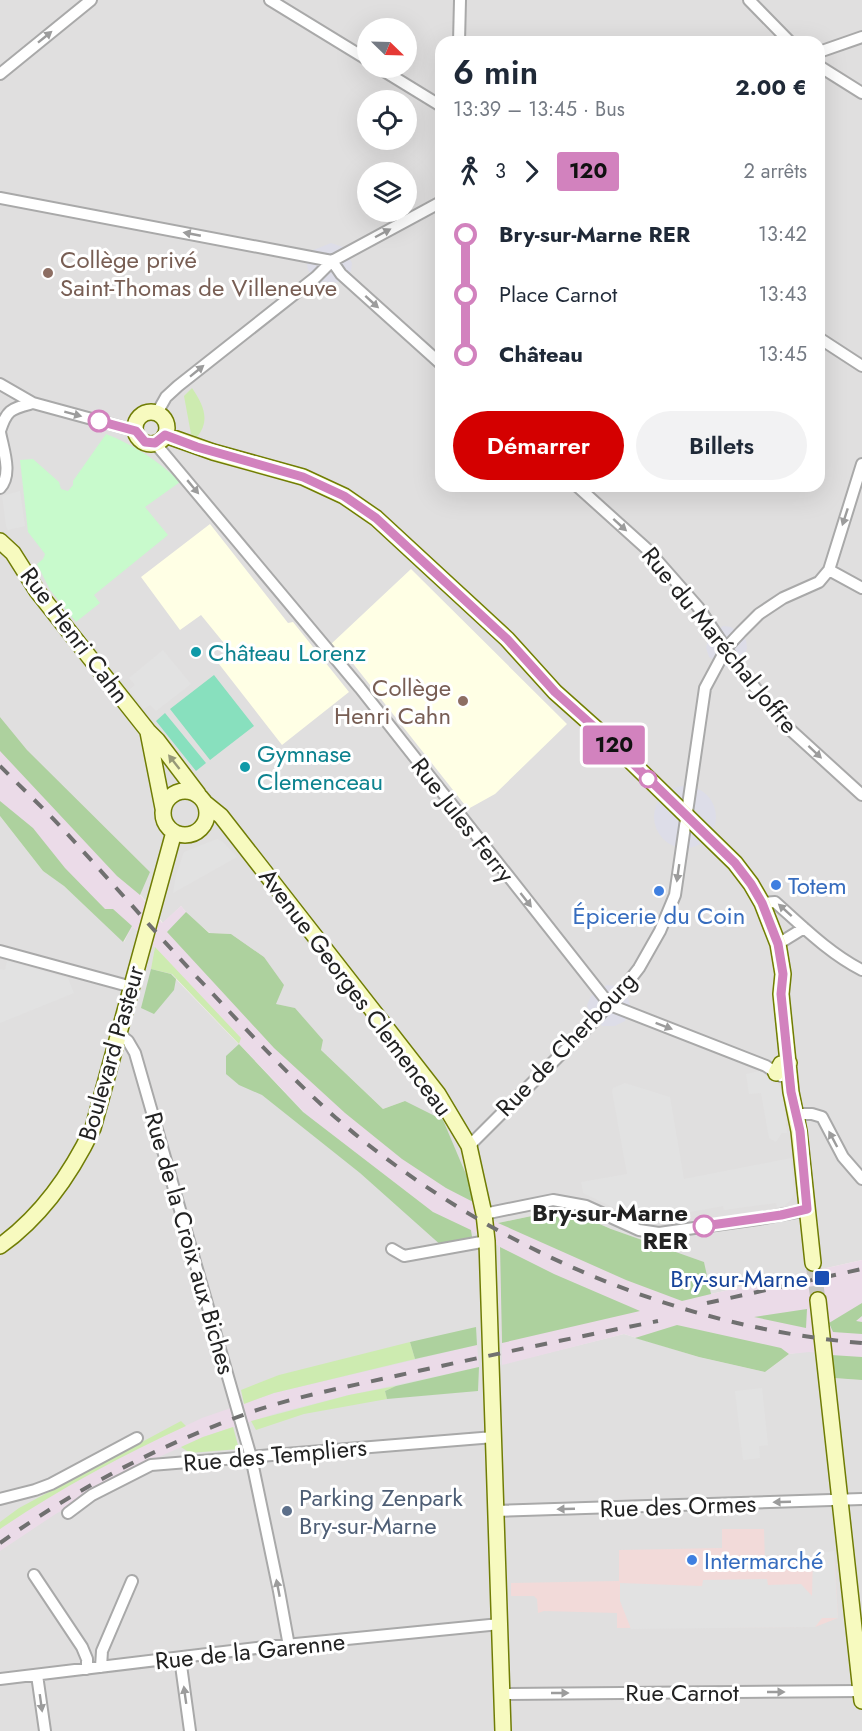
<!DOCTYPE html>
<html lang="fr">
<meta charset="utf-8">
<style>
:root{--surface:#fff;--page:#f2f2f3;--text:#1f2937;--muted:#747a83;--accent:#d40000}
body{margin:0;font-family:Jost,sans-serif;background:var(--page);color:var(--text);height:100vh;display:flex;flex-direction:column;font-size:22px;white-space:nowrap}
*{box-sizing:border-box;margin:0}
p{font-size:20px;color:var(--muted)}
.icon{flex:none;width:33px;height:33px;fill:none;stroke:currentColor;stroke-width:2;stroke-linecap:round;stroke-linejoin:round}
.map{position:relative;flex:1;overflow:hidden}
.side{position:absolute;left:435px;top:36px;width:390px;height:456px;display:flex;flex-direction:column;background:var(--surface);border-radius:18px;box-shadow:0 6px 24px #0002}
.side>*{flex:none}
.badge{padding:0 12px;border-radius:4px;font-size:21px;line-height:39px}
.needle{width:39px;rotate:113deg}
.controls{position:absolute;left:357px;top:18px;display:grid;gap:12px}
.controls a{display:grid;place-items:center;width:60px;height:60px;border-radius:50%;background:var(--surface);box-shadow:0 6px 24px #0002;font-size:30px}
.map>.badge{position:absolute;translate:-50% -50%;box-shadow:0 0 0 3px #fff}
.legs{display:flex;align-items:center;gap:9px;height:66px;padding:0 18px;font-size:20px}
.legs p{margin-inline-start:auto}
.summary{display:flex;align-items:center;justify-content:space-between;height:102px;padding:0 18px}
h1{font-size:33px;font-weight:600;line-height:45px}
.cta{display:flex;gap:12px;margin-top:auto;padding:12px 18px}
.cta a{flex:1;height:69px;border-radius:36px;background:var(--accent);color:#fff;font-size:24px;font-weight:600;line-height:69px;text-align:center}
.cta a+a{background:var(--page);color:var(--text)}
ul{padding:0 18px;list-style:none}
li{display:flex;align-items:center;gap:21px;height:60px;font-size:22px}
li i{display:grid;place-items:center;width:9px;height:100%;margin:0 8px;background:currentColor}
li i::after{content:'';width:15px;height:15px;margin:-8px;border:4px solid;border-radius:50%;background:var(--surface)}
li p{margin-inline-start:auto}
li:first-child i{background:linear-gradient(#0000 50%,currentColor 0)}
li:last-child i{background:linear-gradient(currentColor 50%,#0000 0)}
.map>svg:first-child{display:block}
.residential{fill:#e0dfdf;fill-rule:evenodd}
.commercial{fill:#f2dad9}
.industrial{fill:#ebdbe8}
.education{fill:#ffffe5}
.grass{fill:#cdebb0}
.forest{fill:#add19e}
.park{fill:#c8facc}
.pitch{fill:#88e0be}
.parking{fill:#e2e2e2}
.plaza{fill:#dddde8}
.lines{fill:none;stroke-linecap:round;stroke-linejoin:round}
.secondary-tunnel{stroke:#c8c6c1;stroke-width:15;stroke-dasharray:15 8;stroke-linecap:butt}
.minor-casing{stroke:#a9a9a9;stroke-width:14}
.secondary-casing{stroke:#707d05;stroke-width:18}
.minor{stroke:#fff;stroke-width:10}
.secondary{stroke:#f7fabf;stroke-width:15}
.rail{stroke:#707070;stroke-width:4;stroke-dasharray:12 12;stroke-linecap:butt}
.oneway{fill:#9c9c9c}
.oneway2{fill:#979978}
.line-1-casing{stroke:#fff;stroke-width:14}
.line-1{stroke:#d282be;stroke-width:9}
.education-dot{fill:#8d6e63;stroke:#fff;stroke-width:2}
.stop-1-dot{fill:#fff;stroke:#d282be;stroke-width:3}
.culture-dot{fill:#0f9aa8;stroke:#fff;stroke-width:2}
.shop-dot{fill:#3f7fe0;stroke:#fff;stroke-width:2}
.transit-dot{fill:#1a4fb4;stroke:#fff;stroke-width:2}
.service-dot{fill:#5c6f8a;stroke:#fff;stroke-width:2}
.labels{text-anchor:middle;dominant-baseline:central;stroke-width:6;stroke-linejoin:round;paint-order:stroke}
.education-label{font-size:24px;fill:#785e54;stroke:#fff;text-anchor:start}
.street-label{font-size:24px;fill:#222;stroke:#fff}
.culture-label{font-size:24px;fill:#0d838f;stroke:#fff;text-anchor:start}
.shop-label{font-size:24px;fill:#366cbe;stroke:#fff;text-anchor:start}
.stop-label{font-size:24px;font-weight:bold;fill:#222;stroke:#fff;text-anchor:end}
.transit-label{font-size:24px;fill:#164399;stroke:#fff;text-anchor:end}
.service-label{font-size:24px;fill:#4e5e75;stroke:#fff;text-anchor:start}
</style>
<div class="map">
<svg width="862" height="1731" viewBox="0 0 862 1731">
<rect width="100%" height="100%" fill="#f2efe9"/>
<path class="residential" d="M0 0H862V1260L711 1294 611 1229 565 1209 498 1223 483 1215 405 1101 383 1109 321 1050 276 1004 264 957 231 934 210 933 190 917 181 906 163 923 0 717ZM368 28H406V68H368ZM441 42H819V486H441ZM368 100H406V140H368ZM368 172H406V212H368Z
M0 816 43 871 62 884 124 942 132 926 155 947 152 969 171 974 303 1111 471 1230 500 1246 503 1364 624 1334 699 1357 765 1372 789 1354 810 1351 831 1355 835 1378 862 1380V1731H0Z"/>
<path class="commercial" d="M722 1529H764L765 1563 835 1562 838 1618 815 1627 617 1628V1613L544 1611 538 1613 537 1599 534 1596H511V1583L619 1581V1550L722 1548Z"/>
<path class="industrial" d="M0 717 27 750 150 872 140 895 162 923 181 906 190 917 209 933 231 934 264 957 284 985 276 1004 295 1008 323 1040 321 1050 383 1109 405 1101 443 1120 483 1215 498 1223 565 1209 611 1229 704 1262 711 1294 862 1260V1380L834 1378 830 1355 810 1352 789 1354 765 1372 699 1357 624 1334 502 1365 499 1246 472 1231 473 1243 443 1247 303 1111 172 974 151 969 155 947 133 927 123 942 0 816Z
M477 1345 479 1367 349 1395 277 1413 203 1437 137 1467 54 1515 0 1551V1529L44 1499 130 1452 202 1418 274 1393Z"/>
<path class="education" d="M210 524 288 623 293 622 349 692 282 745 219 664 232 653 201 615 180 630 141 577Z
M411 569 567 724 495 794 468 809 351 661 346 662 330 645Z"/>
<path class="grass" d="M192 388C203 404 211 420 197 437L191 434 184 396Z
M155 947 241 1038 239 1044 172 974 151 969Z
M410 1342 415 1359 274 1393 244 1404 241 1390 279 1375Z
M396 1386 385 1391 387 1399 304 1414 256 1430 251 1421 349 1395Z
M181 1421 186 1426C121 1456 59 1489 0 1529V1522L19 1508Z
M233 1427 239 1449 190 1453 181 1447 203 1437Z"/>
<path class="forest" d="M0 717 27 750 150 872 140 895 117 876 0 751Z
M0 801 33 828 65 868 105 909H113L132 926 123 942 64 886 43 871 0 816Z
M186 912 209 933 231 934 264 957 284 985 276 1004 295 1008 323 1040 321 1050 383 1109 405 1101 443 1120 479 1205 446 1188 402 1159 345 1113 274 1048 167 932Z
M151 969 171 974 176 979 174 990 154 1014 141 1008Z
M239 1044 303 1112 433 1212 471 1230 473 1243 443 1247 360 1173 262 1095 239 1085 226 1074V1056Z
M565 1209 611 1229 704 1262 711 1294 682 1301 626 1280 498 1223Z
M500 1247 554 1274 640 1311 502 1343Z
M862 1303V1316L856 1321 862 1322V1334L833 1332 829 1323Z
M807 1309 806 1328 754 1317Z
M677 1325 781 1348 789 1354 765 1372 699 1357 635 1338Z
M476 1327 477 1345 415 1359 410 1342Z
M831 1355 862 1357V1380L834 1378Z
M479 1367 478 1391 387 1399 385 1391 396 1386Z"/>
<path class="park" d="M106 434C134 445 159 461 180 482L145 507 168 535 94 595 100 603 76 622 50 590 37 564 43 559 45 554 28 532 20 460 33 459 59 482 61 489 68 491 73 485V481Z"/>
<path class="pitch" d="M214 675 254 726 210 760 170 709Z
M165 713 206 763 196 771 156 721Z"/>
<path class="parking" d="M20 491 25 526 8 530 6 526 2 496Z
M163 650 191 684 156 711 150 705 144 709 129 690 135 685 129 678Z
M217 839 223 842 237 857 173 893 176 875 184 852Z
M7 961 68 978 74 993 0 1023V969L5 970Z
M760 1071 778 1084 783 1092 787 1133H782L776 1142 769 1138 761 1093 749 1094 746 1074Z
M625 1083 670 1097 684 1179 791 1158 794 1193 791 1200 785 1205 780 1207H777L776 1203 724 1210 723 1206 674 1215 673 1211 666 1212V1216L640 1218 631 1216 583 1193 581 1182 627 1174 612 1091 613 1088Z
M762 1388 768 1445 759 1446 760 1458 743 1460 735 1391Z
M834 1551 838 1618H822L815 1627 631 1629 620 1601V1583L702 1586 703 1580 767 1579 768 1585 801 1584 812 1596 813 1554Z"/>
<path class="plaza" d="M331 243 343 247 352 263 351 271 342 281 332 283 325 281 319 285 308 270 307 265 311 251Z
M723 626 731 627 746 640 747 648 744 657 729 667 724 666 709 657 706 648 709 638Z
M654 817a31 31 0 1 1 62 0a31 31 0 1 1-62 0Z
M607 985 616 986 628 998 630 1005 625 1021 615 1026H602L588 1009 587 1005 591 996Z"/>
<g class="lines">
<path class="secondary-tunnel" d="M813 1263 818 1300"/>
<defs>
<path id="minor" d="M270 0 368 60
M749 0 790 42
M459 42 460 0
M819 52 862 37
M819 66 862 93
M379 68 441 106
M0 74 91 0
M0 198 332 261
M332 261 341 274 441 364
M819 338 862 366
M0 384 33 403 136 431
M157 413 166 397 178 386 316 277 332 261 441 202
M0 431C7 409 11 409 33 403
M0 432C3 449 13 474 0 488
M155 443 360 688 610 1005 766 1066 781 1076
M577 486 648 550 698 607 737 665 784 724 862 795
M829 570 862 588
M762 903 775 902C802 926 830 954 862 970
M778 944 804 928
M0 951 132 987
M119 1034 128 1041 135 1053 251 1457 279 1591 289 1646
M796 1114H812L822 1117 843 1157 862 1179
M469 1146 595 1020 622 990 639 968 660 931 675 895 705 688 727 647 741 632 759 614 783 598 819 582 829 570 862 464
M484 1214 553 1200 586 1206 639 1230 659 1233 758 1219 807 1210
M392 1249 404 1256 487 1241
M0 1499 35 1490 51 1484 137 1438
M495 1511 862 1499
M68 1513 92 1495 151 1465 494 1437
M34 1575 82 1647 87 1659V1669
M180 1658 190 1731
M101 1667 102 1651 132 1581
M37 1675 45 1731
M0 1679 265 1647 500 1624
M502 1694 862 1691"/>
<path id="secondary" d="M135 428a16 16 0 1 1 32 0a16 16 0 1 1-32 0Z
M165 435 213 452 303 477 344 496 376 518 507 639 555 692 611 742 735 863 751 884 762 903 778 944 783 974 781 994 791 1092 799 1131 813 1263
M0 541 13 553 37 591 148 731 157 740 198 794
M148 732 163 808
M163 813a22 22 0 1 1 44 0a22 22 0 1 1-44 0Z
M205 803 221 816 438 1094 469 1146 484 1214 487 1241 503 1731
M776 1073 781 1064 789 1063
M0 1246C42 1216 71 1174 93 1128L174 832
M818 1300 862 1701"/>
</defs>
<use href="#minor" class="minor-casing"/>
<use href="#secondary" class="secondary-casing"/>
<use href="#minor" class="minor"/>
<use href="#secondary" class="secondary"/>
<path class="rail" d="M0 766C20 786 41 806 61 827 105 875 149 925 194 974 249 1032 303 1093 366 1143 507 1254 683 1328 862 1343
M707 1303 862 1269
M0 1543C78 1487 164 1443 254 1411 302 1395 351 1386 400 1375 486 1356 572 1338 658 1321"/>
</g>
<defs><path id="oneway-solid" d="M-6-.8H1V-3.2L6.5 0L1 3.2V.8H-6Z" transform="scale(1.5)"/></defs>
<g class="oneway">
<use href="#oneway-solid" transform="translate(45 37) rotate(-39)"/>
<use href="#oneway-solid" transform="translate(383 233) rotate(-28)"/>
<use href="#oneway-solid" transform="translate(192 234) rotate(-169)"/>
<use href="#oneway-solid" transform="translate(372 302) rotate(42)"/>
<use href="#oneway-solid" transform="translate(197 371) rotate(-39)"/>
<use href="#oneway-solid" transform="translate(73 414) rotate(15)"/>
<use href="#oneway-solid" transform="translate(193 487) rotate(50)"/>
<use href="#oneway-solid" transform="translate(845 517) rotate(108)"/>
<use href="#oneway-solid" transform="translate(620 525) rotate(42)"/>
<use href="#oneway-solid" transform="translate(815 752) rotate(43)"/>
<use href="#oneway-solid" transform="translate(678 873) rotate(98)"/>
<use href="#oneway-solid" transform="translate(526 900) rotate(52)"/>
<use href="#oneway-solid" transform="translate(785 910) rotate(-138)"/>
<use href="#oneway-solid" transform="translate(664 1026) rotate(21)"/>
<use href="#oneway-solid" transform="translate(833 1139) rotate(-118)"/>
<use href="#oneway-solid" transform="translate(782 1502) rotate(178)"/>
<use href="#oneway-solid" transform="translate(566 1509) rotate(178)"/>
<use href="#oneway-solid" transform="translate(278 1588) rotate(-101)"/>
<use href="#oneway-solid" transform="translate(776 1692)"/>
<use href="#oneway-solid" transform="translate(560 1693)"/>
<use href="#oneway-solid" transform="translate(185 1695) rotate(-98)"/>
<use href="#oneway-solid" transform="translate(41 1703) rotate(82)"/>
</g>
<use class="oneway2" href="#oneway-solid" transform="translate(174 762) rotate(-128)"/>
<g class="lines">
<defs>
<path id="line-1" d="M99 421 136 431 145 442 155 443 165 435 197 447 303 477 344 496 376 518 507 639 555 692 611 742 735 863 751 884 762 903 778 944 783 974 781 994 791 1092 800 1131 807 1209 781 1215 704 1226"/>
</defs>
<use href="#line-1" class="line-1-casing"/>
<use href="#line-1" class="line-1"/>
</g>
<g class="education-dot">
<circle cx="48" cy="273" r="6"/>
<circle cx="463" cy="701" r="6"/>
</g>
<g class="stop-1-dot">
<circle cx="99" cy="421" r="10"/>
<circle cx="648" cy="779" r="8"/>
<circle cx="704" cy="1226" r="10"/>
</g>
<g class="culture-dot">
<circle cx="196" cy="652" r="6"/>
<circle cx="245" cy="767" r="6"/>
</g>
<g class="shop-dot">
<circle cx="776" cy="885" r="6"/>
<circle cx="659" cy="891" r="6"/>
<circle cx="692" cy="1560" r="6"/>
</g>
<rect class="transit-dot" x="814" y="1270" width="16" height="16" rx="3"/>
<circle class="service-dot" cx="287" cy="1511" r="6"/>
<g class="labels">
<g class="education-label">
<text x="60" y="259">Collège privé<tspan x="60" dy="28">Saint-Thomas de Villeneuve</tspan></text>
<text x="451" y="687" text-anchor="end">Collège<tspan x="451" dy="28">Henri Cahn</tspan></text>
</g>
<g class="street-label">
<text transform="translate(75 635) rotate(53)">Rue Henri Cahn</text>
<text transform="translate(720 640) rotate(51)">Rue du Maréchal Joffre</text>
<text transform="translate(463 820) rotate(52)">Rue Jules Ferry</text>
<text transform="translate(356 992) rotate(53)">Avenue Georges Clemenceau</text>
<text transform="translate(566 1044) rotate(-46)">Rue de Cherbourg</text>
<text transform="translate(111 1053) rotate(-74)">Boulevard Pasteur</text>
<text transform="translate(190 1243) rotate(74)">Rue de la Croix aux Biches</text>
<text transform="translate(275 1455) rotate(-5)">Rue des Templiers</text>
<text transform="translate(678 1506) rotate(-2)">Rue des Ormes</text>
<text transform="translate(250 1651) rotate(-6)">Rue de la Garenne</text>
<text x="682" y="1692">Rue Carnot</text>
</g>
<g class="culture-label">
<text x="208" y="652">Château Lorenz</text>
<text x="257" y="753">Gymnase<tspan x="257" dy="28">Clemenceau</tspan></text>
</g>
<g class="shop-label">
<text x="788" y="885">Totem</text>
<text x="659" y="915" text-anchor="middle">Épicerie du Coin</text>
<text x="704" y="1560">Intermarché</text>
</g>
<g class="stop-label">
<text x="688" y="1212">Bry-sur-Marne<tspan x="688" dy="28">RER</tspan></text>
</g>
<g class="transit-label">
<text x="808" y="1278">Bry-sur-Marne</text>
</g>
<g class="service-label">
<text x="299" y="1497">Parking Zenpark<tspan x="299" dy="28">Bry-sur-Marne</tspan></text>
</g>
</g>
</svg>
<div class="controls">
<a><svg class="needle" viewBox="-14 -14 28 28"><path d="M0-13l5 13h-10z" fill="#e53935"/><path d="M0 13l5-13h-10z" fill="#747a83"/></svg></a>
<a><svg class="icon" aria-label="locate" viewBox="0 0 24 24"><circle cx="12" cy="12" r="6"/><path d="M12 2v4M12 18v4M2 12h4M18 12h4"/></svg></a>
<a><svg class="icon" aria-label="layers" viewBox="0 0 24 24"><path d="M12 4l9 5-9 5-9-5zM3 14l9 5 9-5"/></svg></a>
</div>
<b class="badge" style="left:614px;top:745px;background:#d282be;color:#111">120</b>
<section class="side">
<div class="summary"><div><h1>6 min</h1><p>13:39 – 13:45 · Bus</p></div><b>2.00 €</b></div>
<div class="legs"><svg class="icon" aria-label="walk" viewBox="0 0 24 24"><circle cx="13" cy="4" r="2"/><path d="M13 8l-2 6 4 7M11 14l-3 7M7 12l3-4h3l4 4"/></svg>3<svg class="icon" aria-label="forward" viewBox="0 0 24 24"><path d="M9 5l7 7-7 7"/></svg><b class="badge" style="background:#d282be;color:#111">120</b><p>2 arrêts</p></div>
<ul>
<li><i style="color:#d282be"></i><b>Bry-sur-Marne RER</b><p>13:42</p></li>
<li><i style="color:#d282be"></i><span>Place Carnot</span><p>13:43</p></li>
<li><i style="color:#d282be"></i><b>Château</b><p>13:45</p></li>
</ul>
<div class="cta"><a>Démarrer</a><a>Billets</a></div>
</section>
</div>
